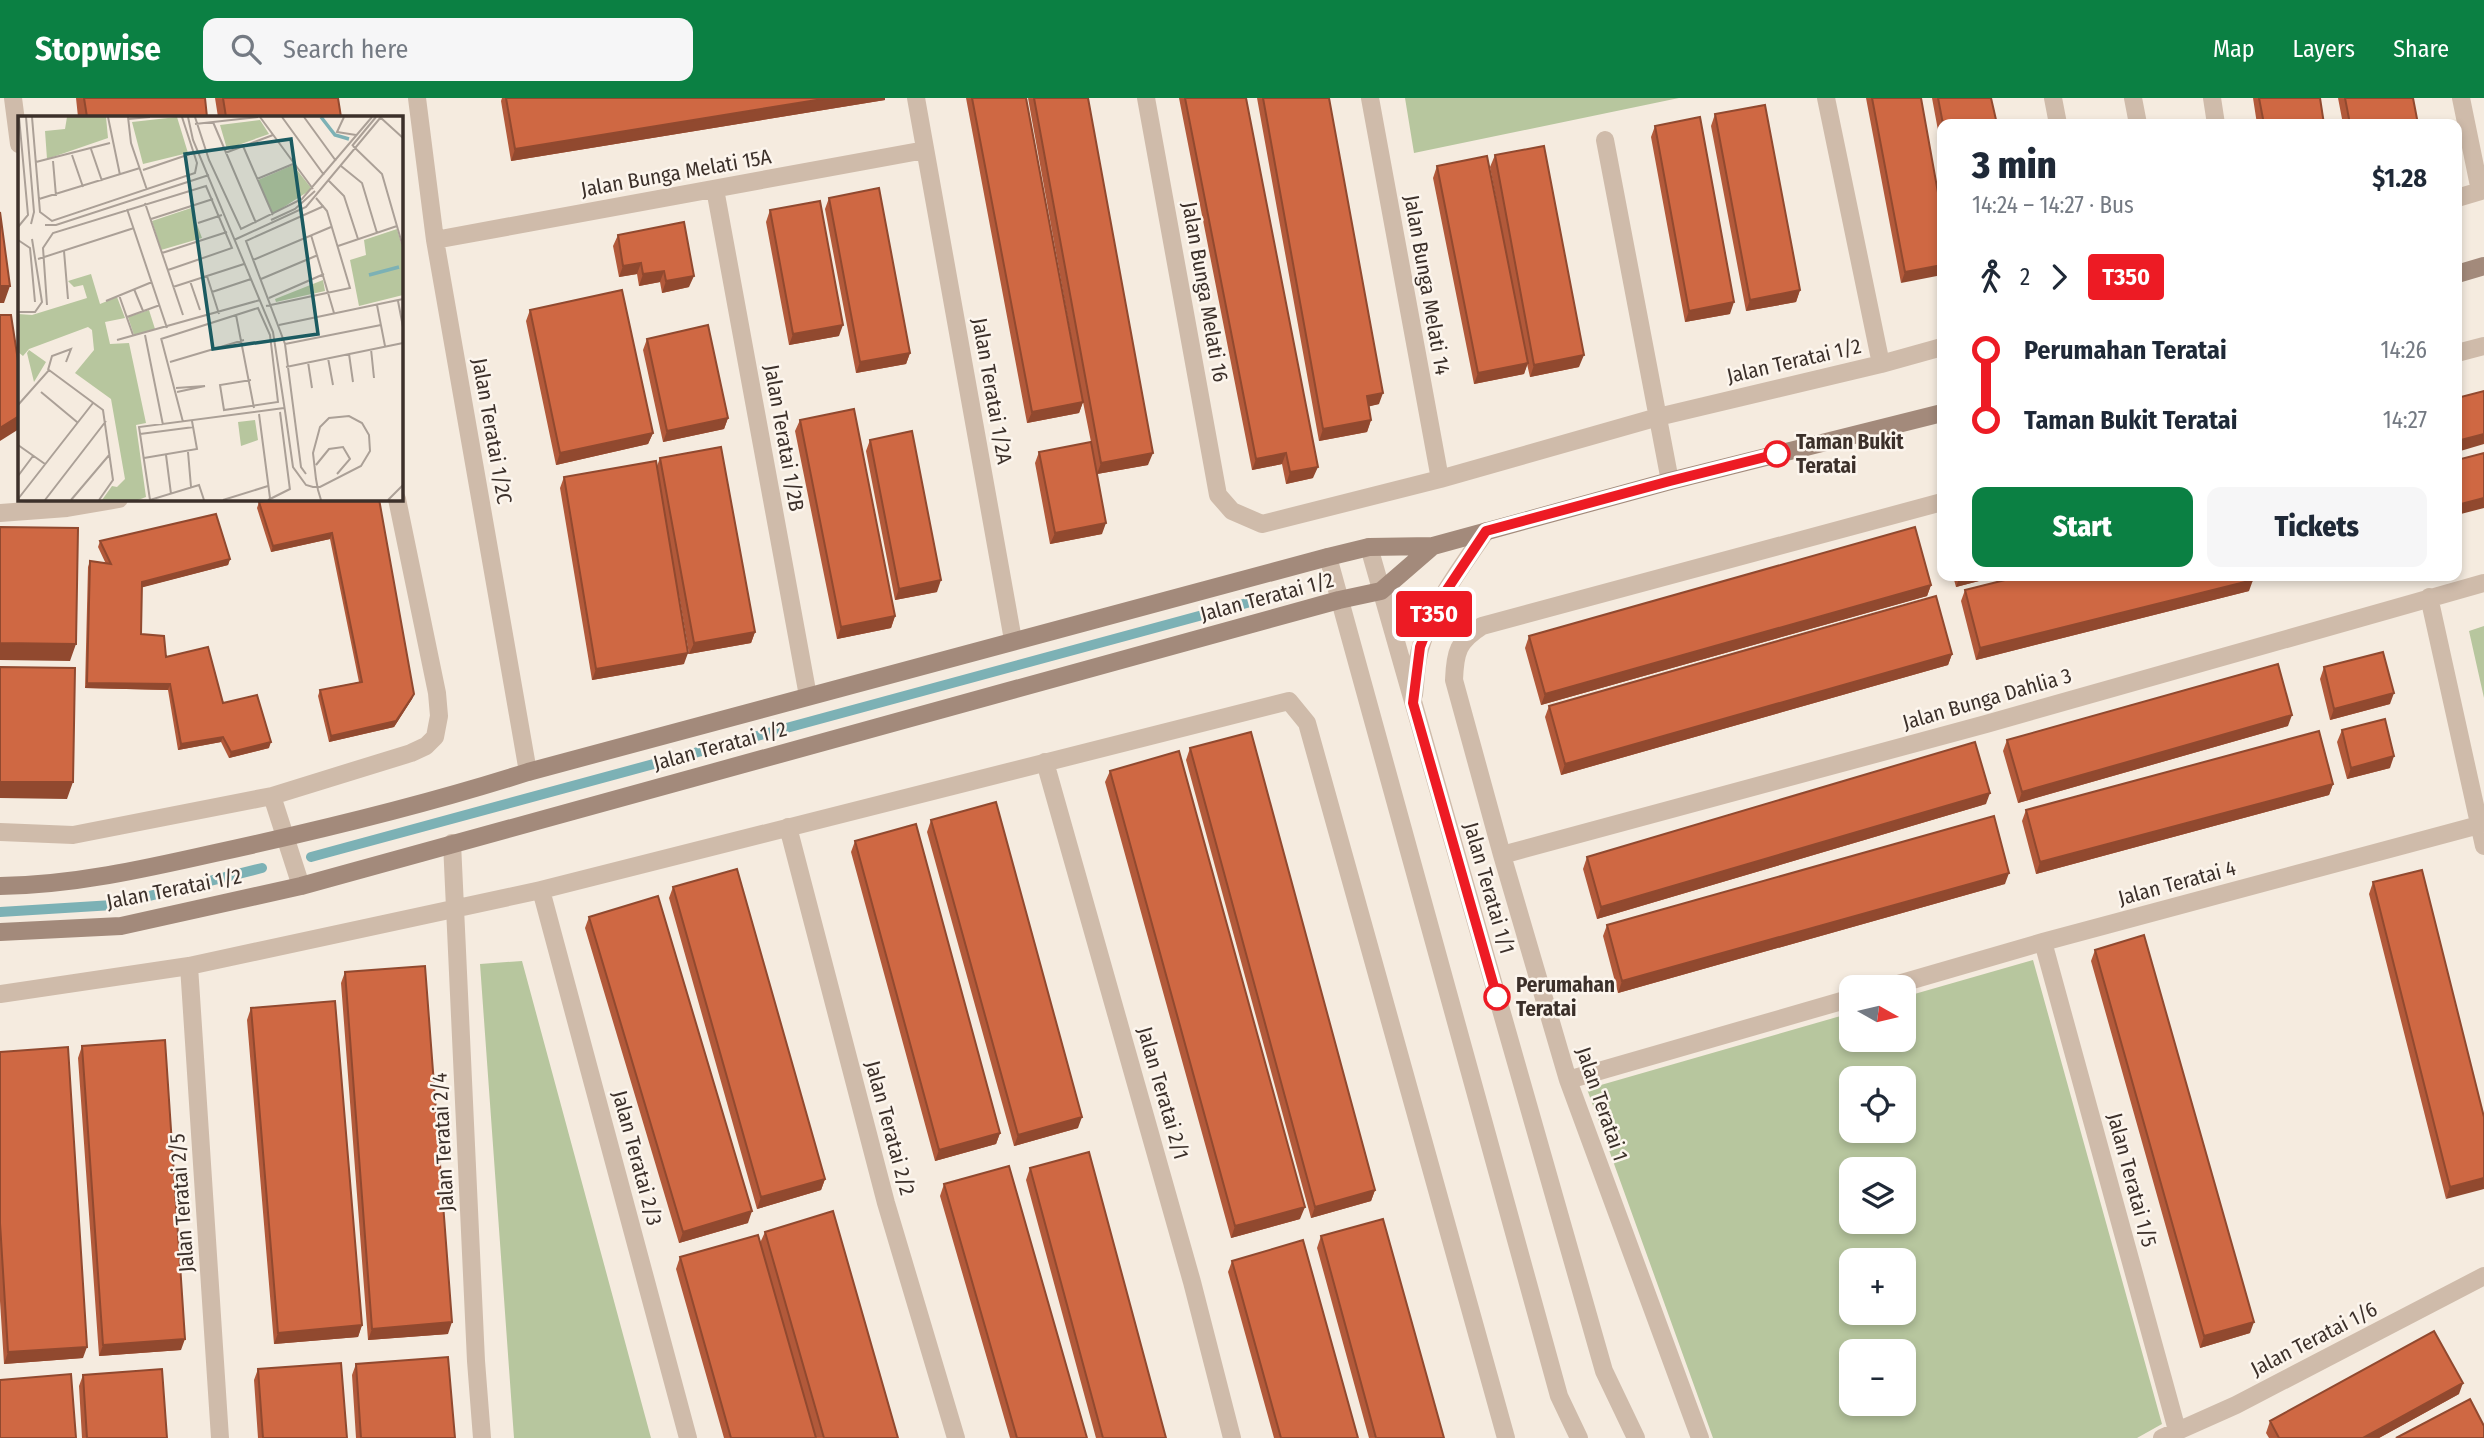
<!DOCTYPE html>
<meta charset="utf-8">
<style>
:root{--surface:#fff;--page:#f6f6f7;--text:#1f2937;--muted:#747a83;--accent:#0b8043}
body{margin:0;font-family:"Fira Sans Condensed",sans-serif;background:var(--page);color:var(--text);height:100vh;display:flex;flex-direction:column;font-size:26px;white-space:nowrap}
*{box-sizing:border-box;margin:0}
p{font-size:23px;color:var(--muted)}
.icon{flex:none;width:38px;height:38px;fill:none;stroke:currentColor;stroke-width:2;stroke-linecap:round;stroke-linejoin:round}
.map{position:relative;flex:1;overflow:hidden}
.panel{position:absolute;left:1937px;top:21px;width:525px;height:462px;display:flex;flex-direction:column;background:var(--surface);border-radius:14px;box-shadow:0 4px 10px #0003}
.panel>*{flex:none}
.badge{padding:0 14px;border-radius:5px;font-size:24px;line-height:46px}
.needle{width:46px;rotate:98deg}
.controls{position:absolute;left:1839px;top:877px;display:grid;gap:14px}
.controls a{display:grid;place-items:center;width:77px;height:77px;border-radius:14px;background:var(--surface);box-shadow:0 4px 10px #0003;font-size:35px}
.map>.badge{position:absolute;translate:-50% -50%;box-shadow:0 0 0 4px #fff}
.legs{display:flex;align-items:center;gap:10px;height:77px;padding:0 35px;font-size:23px}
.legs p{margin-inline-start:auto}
.summary{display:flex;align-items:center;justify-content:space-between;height:119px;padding:0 35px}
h1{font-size:38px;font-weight:800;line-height:52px}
.button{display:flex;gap:14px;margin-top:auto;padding:14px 35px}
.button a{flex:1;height:80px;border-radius:14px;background:var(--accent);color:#fff;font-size:28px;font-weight:800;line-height:80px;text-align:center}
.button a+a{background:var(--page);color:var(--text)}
ul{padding:0 35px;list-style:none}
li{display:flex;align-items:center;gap:24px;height:70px;font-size:26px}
li i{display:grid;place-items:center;width:10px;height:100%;margin:0 9px;background:currentColor}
li i::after{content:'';width:18px;height:18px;margin:-9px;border:5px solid;border-radius:50%;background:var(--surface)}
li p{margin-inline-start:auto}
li:first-child i{background:linear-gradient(#0000 50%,currentColor 0)}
li:last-child i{background:linear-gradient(currentColor 50%,#0000 0)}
header{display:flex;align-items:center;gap:42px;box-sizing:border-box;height:98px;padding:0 35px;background:var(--accent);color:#fff}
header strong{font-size:33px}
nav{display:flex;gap:38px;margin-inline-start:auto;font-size:24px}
.search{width:490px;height:63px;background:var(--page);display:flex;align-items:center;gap:18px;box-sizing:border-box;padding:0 24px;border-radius:14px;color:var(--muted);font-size:26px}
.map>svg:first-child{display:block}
.green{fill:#b7c69e;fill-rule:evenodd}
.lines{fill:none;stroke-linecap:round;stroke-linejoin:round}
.stream{stroke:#7cb1b5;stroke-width:10}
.minor{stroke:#cfbbaa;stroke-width:18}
.tertiary{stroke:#cfbbaa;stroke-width:18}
.secondary{stroke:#a38a7b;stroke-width:18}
.wall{fill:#b2593a}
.shaded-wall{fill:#91492f}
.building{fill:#cf6843;stroke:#91492f;stroke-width:2}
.line-1-casing{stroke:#fff;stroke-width:16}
.line-1{stroke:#ed1b24;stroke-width:10}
.stop-1-dot{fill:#fff;stroke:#ed1b24;stroke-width:3.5}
.labels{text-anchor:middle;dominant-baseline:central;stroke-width:5;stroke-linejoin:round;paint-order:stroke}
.street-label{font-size:21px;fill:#3c302a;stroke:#fcf5ed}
.stop-label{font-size:21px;font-weight:bold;fill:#3c302a;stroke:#fcf5ed;text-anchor:start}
.inset-river{fill:none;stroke:#7cb1b5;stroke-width:3.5}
.inset-road{fill:none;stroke:#aba097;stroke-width:2}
.view{fill:#1b5b61;fill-opacity:0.15;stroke:#1b5b61;stroke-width:3.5}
.inset-edge{fill:none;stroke:#3c302a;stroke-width:3.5}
</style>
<header>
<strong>Stopwise</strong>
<div class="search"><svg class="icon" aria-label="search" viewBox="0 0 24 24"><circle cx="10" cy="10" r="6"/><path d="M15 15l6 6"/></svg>Search here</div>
<nav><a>Map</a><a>Layers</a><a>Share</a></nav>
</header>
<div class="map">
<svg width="2484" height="1340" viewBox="0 0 2484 1340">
<rect width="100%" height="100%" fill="#f5ebdf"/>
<path class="green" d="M1405 0H1679L1414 55Z
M2484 528V600L2469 533Z
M2033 862 2162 1326 2137 1340H1713L1587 991 1851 915 1852 942H1904V899ZM1852 980H1904V1032H1852ZM1852 1071H1904V1124H1852ZM1852 1162H1904V1214H1852ZM1852 1253H1904V1306H1852Z
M522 863 651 1340H514L480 866Z"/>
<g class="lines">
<path class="stream" d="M311 759 1269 499
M0 814 113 807 262 770"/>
<path class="minor" d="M13 0 19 46
M417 0 435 142 528 674
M916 0 1013 542
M1146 0 1218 397 1232 413 1262 426 1440 381 1658 319 1881 266 1942 249
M1370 0 1440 381
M1826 0 1881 266
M2053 0 2058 26
M2212 0 2216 26
M2461 0 2480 93
M1605 42 1670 383
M715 91 808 598
M2457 100 2484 92
M435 142 925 52
M2457 255 2484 248
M0 415 67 410 119 401
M2429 499 2484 748
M1045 664 1192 1184 1232 1340
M272 698 301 788
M788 729 886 1105 956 1340
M0 734 73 737 272 698 411 655 426 648 435 639 439 618 437 595 397 401
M452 745 476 1263 482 1340
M1502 757 1986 626 2484 485
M541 792 688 1340
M2043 844 2177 1332
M189 868 220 1340
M1888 889 2043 844 2479 727
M0 896 189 868 541 792 1289 603 1307 625 1506 1340
M1568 982 1852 900
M1700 1340 1568 982 1502 757 1454 582C1455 554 1458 543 1482 528L1942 404
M2162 1340 2236 1307 2484 1178"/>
<path class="tertiary" d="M2133 0 2138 26
M1369 449 1604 1273 1636 1340
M1328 459 1559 1298 1579 1340
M1414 597C1416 581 1416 563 1421 548 1433 505 1462 469 1486 433"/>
<path class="secondary" d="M2457 176 2484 168
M0 788C73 787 144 771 215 755 321 732 425 707 528 674L1328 459 1369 449 1433 448 1670 383 1942 315
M0 834 121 828 301 788 1339 502 1381 493 1433 448"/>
</g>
<path class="wall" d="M76 0H205L207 19H78Z
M215 0H338L341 19H218Z
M502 0H885V2L511 63 501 3Z
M966 0H1026L1082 299 1028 0H1088L1148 367 1097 376 1102 436 1050 446 1035 365 1039 354 1091 344 1083 304 1079 315 1027 325Z
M1179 0H1246L1313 380 1286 386 1282 366 1252 372Z
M1257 0H1329L1379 306 1369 308 1371 322 1367 334 1319 343Z
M1866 0H1921L1942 117 1901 185Z
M1932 0H1991L1997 26H1942V54Z
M2253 0H2320L2324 26H2257Z
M2338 0H2413L2418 26H2343Z
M1715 16 1800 192 1796 204 1746 213 1711 28Z
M1655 28 1730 216 1685 224 1651 39Z
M1495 57 1579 269 1530 279 1527 266 1524 276 1474 286 1433 80 1437 68 1517 212 1490 69Z
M829 100 910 255 906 266 856 275 825 111Z
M770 112 839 238 789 247 766 124Z
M618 137 689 189 662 195 660 184 639 188 637 176 619 179 613 148Z
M530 212 653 335 648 346 556 367 526 223Z
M647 241 728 320 724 331 663 344 643 252Z
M800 322 895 518 891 530 837 541 795 333Z
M870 342 937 494 895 502 866 353Z
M660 360 755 534 751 545 689 556 679 497 684 566 592 582 560 390 564 379 657 368Z
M379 401 414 596 412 601 394 629 329 644 318 598 320 592 359 584 330 441 271 454 257 410 259 404Z
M100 443 230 461 228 467 142 489 141 536 166 559 223 605 269 650 229 660 221 644 178 652 168 592 85 590 88 469 90 463 106 466 98 449Z
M1953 478H1998L1956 489Z
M1931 487 1927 498 1541 607 1525 550 1529 538Z
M1965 492 2249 493 1976 562 1961 503Z
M1952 556 1948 567 1561 677 1545 619 1549 608Z
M2324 569 2390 606 2330 622 2320 581Z
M2288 628 2018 705 2003 653 2007 642Z
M2342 632 2390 670 2347 681 2337 644Z
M1190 650 1375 1092 1371 1103 1311 1120 1186 662Z
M1110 673 1300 1121 1231 1140 1105 684Z
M2333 686 2329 697 2036 776 2022 723 2026 712Z
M1986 706 1597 821 1583 771 1587 759Z
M931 722 1078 1030 1014 1048 927 734Z
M855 743 1000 1035 996 1046 935 1063 851 754Z
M2373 784 2484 1019 2446 1101 2369 796Z
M2005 786 1618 895 1603 838 1607 827Z
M673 789 825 1081 821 1092 757 1111 669 800Z
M589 819 748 1125 679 1145 585 830Z
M2095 852 2250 1235 2200 1250 2091 863Z
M345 874 448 1236 368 1242 341 885Z
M251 910 362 1227 358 1239 274 1246 247 922Z
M82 948 181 1252 99 1258 78 960Z
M0 954 83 1260 4 1266 0 1203Z
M1030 1070 1166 1340H1096L1026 1082Z
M944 1086 1087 1340H1010L940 1098Z
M765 1134 898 1340H816L760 1145Z
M1321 1138 1444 1340H1369L1317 1150Z
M680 1159 816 1340H724L676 1171Z
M1232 1163 1358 1340H1274L1228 1174Z
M356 1266 455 1340H356L352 1277Z
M258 1271 347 1340H258L254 1282Z
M83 1277 167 1340H82L79 1288Z
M2459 1296 2379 1340H2269L2266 1335 2270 1323Z"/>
<path class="shaded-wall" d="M829 0H885V2L511 63 515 51Z
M641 165 637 176 619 179 623 168Z
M1942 167V177L1901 185 1905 174Z
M664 173 660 184 639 188 643 176Z
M694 178 689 189 662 195 666 183Z
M0 188H10L4 205H0Z
M1800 192 1796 204 1746 213 1750 202Z
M1734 204 1730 216 1685 224 1689 213Z
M843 227 839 238 789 247 793 236Z
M910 255 906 266 856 275 860 264Z
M1584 257 1579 269 1530 279 1534 267Z
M1528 265 1524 276 1474 286 1478 275Z
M1383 295 1379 306 1363 310 1367 298Z
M1083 304 1079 315 1027 325 1032 314Z
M19 318V331L0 343V330Z
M728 320 724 331 663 344 667 333Z
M1371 322 1367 334 1319 343 1323 331Z
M653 335 648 346 556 367 560 355Z
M2484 336V346L2457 354V343Z
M1153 355 1148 367 1097 376 1101 365Z
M1286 355 1282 366 1252 372 1256 361Z
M1318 369 1313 380 1286 386 1290 374Z
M2484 400V410L2457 417V407Z
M1106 425 1102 436 1050 446 1055 435Z
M332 435 330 441 271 454 273 448Z
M230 461 228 467 140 490 142 484Z
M1960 478H1998L1956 489Z
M941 482 937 494 895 502 899 491Z
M2253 482 2249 493 1976 562 1980 550Z
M1931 487 1927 498 1541 607 1545 596Z
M895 518 891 530 837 541 841 529Z
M755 534 751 545 689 556 694 545Z
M0 545 76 546 70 563 0 562Z
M688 555 684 566 592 582 596 571Z
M1952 556 1948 567 1561 677 1565 666Z
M87 585 170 586 168 592 85 590Z
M2394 595 2390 606 2330 622 2334 611Z
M414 596 412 601 394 629 329 644 331 638Z
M2292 617 2288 628 2018 705 2022 694Z
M223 639 221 644 178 652 181 646Z
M271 644 269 650 229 660 231 654Z
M2394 658 2390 670 2347 681 2351 670Z
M0 684H73L67 701 0 700Z
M2333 686 2329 697 2036 776 2040 764Z
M1990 695 1986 706 1597 821 1601 809Z
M2009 775 2005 786 1618 895 1622 883Z
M1082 1019 1078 1030 1014 1048 1018 1037Z
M1000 1035 996 1046 935 1063 939 1052Z
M2484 1080V1091L2446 1101 2450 1089Z
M825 1081 821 1092 757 1111 761 1099Z
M1375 1092 1371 1103 1311 1120 1315 1109Z
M1305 1109 1300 1121 1231 1140 1235 1128Z
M752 1113 748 1125 679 1145 683 1134Z
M452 1224 448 1236 368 1242 372 1231Z
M2254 1224 2250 1235 2200 1250 2204 1238Z
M362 1227 358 1239 274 1246 278 1235Z
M185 1241 181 1252 99 1258 103 1247Z
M87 1249 83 1260 4 1266 8 1254Z
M2463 1285 2459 1296 2379 1340H2363Z"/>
<path class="building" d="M84 0H205L207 19H87Z
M223 0H338L341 19H226Z
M506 0H829L515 51Z
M972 0H1026L1083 304 1032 314Z
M1034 0H1088L1153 355 1101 365Z
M1185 0H1246L1318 369 1290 374 1286 355 1256 361Z
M1263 0H1329L1383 295 1367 298 1371 322 1323 331Z
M1872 0H1921L1942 117V167L1905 174Z
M1938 0H1991L1997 26H1943Z
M2259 0H2320L2324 26H2264Z
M2345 0H2413L2418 26H2350Z
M1765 7 1800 192 1750 202 1715 16Z
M1700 19 1734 204 1689 213 1655 28Z
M1544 48 1584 257 1534 267 1495 57Z
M1487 58 1528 265 1478 275 1437 68Z
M879 90 910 255 860 264 829 100Z
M820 103 843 227 793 236 770 112Z
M0 114 10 188H0Z
M684 124 694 178 666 183 664 173 643 176 641 165 623 168 618 137Z
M622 192 653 335 560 355 530 212Z
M0 217H11L19 269V318L0 330Z
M708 227 728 320 667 333 647 241Z
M2484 293V336L2457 343V300Z
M854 311 895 518 841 529 800 322Z
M912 333 941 482 899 491 870 342Z
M1091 344 1106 425 1055 435 1039 354Z
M721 349 755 534 694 545 660 360Z
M2484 355V400L2457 407V362Z
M656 363 688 555 596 571 564 379Z
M276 401H379L414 596 396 623 331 638 320 592 362 584 332 435 273 448 259 404Z
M216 416 230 461 142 484 141 536 164 538 166 559 208 549 223 605 257 597 271 644 231 654 223 639 181 646 170 586 87 585 90 463 111 466 100 443Z
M0 429 78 430 76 546 0 545Z
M1915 429 1931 487 1545 596 1529 538Z
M2021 478H2252L2253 482 1980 550 1965 492Z
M1936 498 1952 556 1565 666 1549 608Z
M2383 554 2394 595 2334 611 2324 569Z
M2278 566 2292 617 2022 694 2007 642Z
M0 569 75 570 73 684H0Z
M2385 621 2394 658 2351 670 2342 632Z
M2319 633 2333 686 2040 764 2026 712Z
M1251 634 1375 1092 1315 1109 1190 650Z
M1975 644 1990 695 1601 809 1587 759Z
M1179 653 1305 1109 1235 1128 1110 673Z
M996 704 1082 1019 1018 1037 931 722Z
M1994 718 2009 775 1622 883 1607 827Z
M916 726 1000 1035 939 1052 855 743Z
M737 771 825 1081 761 1099 673 789Z
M2422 772 2484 1019V1080L2450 1089 2373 784Z
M658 798 752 1113 683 1134 589 819Z
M2144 837 2254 1224 2204 1238 2095 852Z
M425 868 452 1224 372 1231 345 874Z
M335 903 362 1227 278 1235 251 910Z
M165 942 185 1241 103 1247 82 948Z
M68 949 87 1249 8 1254 0 1125V954Z
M1089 1054 1166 1340H1103L1030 1070Z
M1009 1068 1087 1340H1017L944 1086Z
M833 1113 898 1340H824L765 1134Z
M1383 1121 1444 1340H1376L1321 1138Z
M758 1137 816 1340H731L680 1159Z
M1303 1142 1358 1340H1281L1232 1163Z
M2434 1233 2463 1285 2363 1340H2279L2270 1323Z
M448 1259 455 1340H361L356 1266Z
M341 1265 347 1340H263L258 1271Z
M162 1271 167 1340H87L83 1277Z
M71 1276 76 1340H0V1282Z
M2470 1301 2484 1328V1340H2396Z"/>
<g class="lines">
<defs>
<path id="line-1" d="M1497 899 1413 605 1420 549 1432 519 1444 496 1486 433 1670 383 1777 356"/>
</defs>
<use href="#line-1" class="line-1-casing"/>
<use href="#line-1" class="line-1"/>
</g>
<g class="stop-1-dot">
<circle cx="1777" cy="356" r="12"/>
<circle cx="1497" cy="899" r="12"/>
</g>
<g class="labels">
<g class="street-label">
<text transform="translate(676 75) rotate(-10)">Jalan Bunga Melati 15A</text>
<text transform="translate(1427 187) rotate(80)">Jalan Bunga Melati 14</text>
<text transform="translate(1205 194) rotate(80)">Jalan Bunga Melati 16</text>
<text transform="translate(1794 263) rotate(-13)">Jalan Teratai 1/2</text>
<text transform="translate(992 293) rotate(80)">Jalan Teratai 1/2A</text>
<text transform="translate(492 333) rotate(80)">Jalan Teratai 1/2C</text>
<text transform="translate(784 340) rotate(80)">Jalan Teratai 1/2B</text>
<text transform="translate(1267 499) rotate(-15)">Jalan Teratai 1/2</text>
<text transform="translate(1987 601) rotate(-16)">Jalan Bunga Dahlia 3</text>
<text transform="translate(720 648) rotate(-15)">Jalan Teratai 1/2</text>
<text transform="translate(2177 785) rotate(-15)">Jalan Teratai 4</text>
<text transform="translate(1489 790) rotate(74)">Jalan Teratai 1/1</text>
<text transform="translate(174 791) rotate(-11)">Jalan Teratai 1/2</text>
<text transform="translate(1163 995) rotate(74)">Jalan Teratai 2/1</text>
<text transform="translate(1602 1006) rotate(71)">Jalan Teratai 1</text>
<text transform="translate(890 1030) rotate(75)">Jalan Teratai 2/2</text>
<text transform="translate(443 1044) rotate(-93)">Jalan Teratai 2/4</text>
<text transform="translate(637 1060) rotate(75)">Jalan Teratai 2/3</text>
<text transform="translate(2132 1082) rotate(75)">Jalan Teratai 1/5</text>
<text transform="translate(182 1105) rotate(-94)">Jalan Teratai 2/5</text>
<text transform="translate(2314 1241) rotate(-27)">Jalan Teratai 1/6</text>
</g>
<g class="stop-label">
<text x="1796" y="344">Taman Bukit<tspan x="1796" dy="24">Teratai</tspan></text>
<text x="1516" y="887">Perumahan<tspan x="1516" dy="24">Teratai</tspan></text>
</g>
</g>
<g transform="translate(18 18)">
<rect width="385" height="385" fill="#f5ebdf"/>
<path d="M49 1H88L90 22 29 43 27 15 47 13ZM159 1 170 37 125 48 114 6ZM242 4 251 18 209 33 202 9ZM275 49 294 73 255 98 240 64ZM173 92 184 122 143 134 134 105ZM379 113 385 134V179L341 190 332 144 348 139 346 124ZM73 158 82 188 99 181 107 202 87 206 92 228 111 227 128 307 118 309 128 381 120 384H84L94 370 99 371 107 363 93 283 57 257 76 234 74 214 70 211 11 233 5 240 0 236V198L14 199 69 182 65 169 56 171 50 165ZM305 164 307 175 258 186 257 183ZM131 194 137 213 116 219 110 201ZM11 234 28 246 16 266 9 237ZM237 304 240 324 223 330 220 306Z" fill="#b7c69e"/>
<path class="inset-river" d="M303 1 317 19 331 23M351 159 381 151"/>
<path class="inset-road" d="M8 1 16 96 13 108M14 1 22 96 34 105 177 57 179 47 164 1M90 1 102 59M110 1 113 27 129 74M170 1 175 24 255 216 267 295M177 1 191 44 223 113 284 83 354 1M242 1 295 73M264 1 306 59M286 1 318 45M326 1 319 16 338 19M363 2 385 22M110 3 132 1M195 6 238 107M177 8 240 1M225 30 255 99M334 30 358 1M335 30 364 58 385 131M73 33 84 65M207 37 255 19M54 39 65 71M35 45 38 80M18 46 92 27M323 50 344 67 359 117M125 54 175 37M239 63 275 48M311 65 326 80 340 123M21 83 122 52M127 87 165 199M109 93 149 212M133 103 195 83M253 104 277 93 297 75M180 107 204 99M27 109H38L191 59M0 111 10 99 1 1M293 119 316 197M0 124 12 132 17 186M216 124 288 91 363 1M320 130 379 110M46 135 50 183M144 137 209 116M20 143 116 112M235 144 313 111M189 160 201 198M243 163 300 139M172 165 182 194M155 171 226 148M116 173 125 195M194 176 233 163M101 179 115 219M251 182 306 158M88 185 134 166M380 185 385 211M29 189 25 132 35 117 188 70 214 132 150 154M359 189 367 230M248 190 332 172 309 95 298 82M0 196H17L24 186 14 123M218 199 236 292M109 201 142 189M261 209 385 183M127 219 145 309M143 222 165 306M143 223 240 192 252 219 260 286 206 294 202 269 233 264M99 224 242 184M267 228 363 209M353 233 356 262M331 238 335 266M310 242 315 269M152 246 226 224M290 246 294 272M268 251 385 227M30 254 34 240 53 233 48 246M158 272 187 270 159 276M23 276 59 306M0 289 31 254 85 294 95 364 81 384M267 295 275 351 288 369 295 371H302L343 350 352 335 351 319 344 307 331 300 311 302 302 311 295 337 298 363 300 374 303 384M262 296 272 374M241 298 252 382M122 318 176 311M0 329 27 348M170 336 173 371M148 339 153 378M126 342 179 333 174 305M298 349 311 333 325 331 332 343 319 358M288 358 283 351 267 228 228 125 306 90M0 360 15 340M0 383 75 287M27 384 88 305M53 384 92 338M186 384 181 369 132 384 121 311 266 292M205 384 250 370M250 384 272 373M370 384 385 369"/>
<path class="view" d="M273 23 300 218 195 233 167 38Z"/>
<rect width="385" height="385" class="inset-edge"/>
</g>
</svg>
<div class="controls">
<a><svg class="needle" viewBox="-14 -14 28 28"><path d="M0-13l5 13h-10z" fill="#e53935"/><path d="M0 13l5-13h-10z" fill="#747a83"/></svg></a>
<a><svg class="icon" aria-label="locate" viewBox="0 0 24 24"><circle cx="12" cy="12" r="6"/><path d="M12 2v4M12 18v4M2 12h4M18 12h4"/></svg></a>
<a><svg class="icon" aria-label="layers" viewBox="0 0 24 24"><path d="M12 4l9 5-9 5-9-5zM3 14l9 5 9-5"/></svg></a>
<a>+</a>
<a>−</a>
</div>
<b class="badge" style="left:1434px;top:516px;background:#ed1b24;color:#fff">T350</b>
<section class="panel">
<div class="summary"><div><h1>3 min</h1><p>14:24 – 14:27 · Bus</p></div><b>$1.28</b></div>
<div class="legs"><svg class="icon" aria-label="walk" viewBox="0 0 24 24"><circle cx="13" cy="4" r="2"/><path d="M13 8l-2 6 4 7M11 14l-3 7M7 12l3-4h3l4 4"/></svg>2<svg class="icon" aria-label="forward" viewBox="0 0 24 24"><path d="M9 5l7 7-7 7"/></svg><b class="badge" style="background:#ed1b24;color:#fff">T350</b></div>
<ul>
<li><i style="color:#ed1b24"></i><b>Perumahan Teratai</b><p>14:26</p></li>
<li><i style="color:#ed1b24"></i><b>Taman Bukit Teratai</b><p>14:27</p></li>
</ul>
<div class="button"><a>Start</a><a>Tickets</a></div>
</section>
</div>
